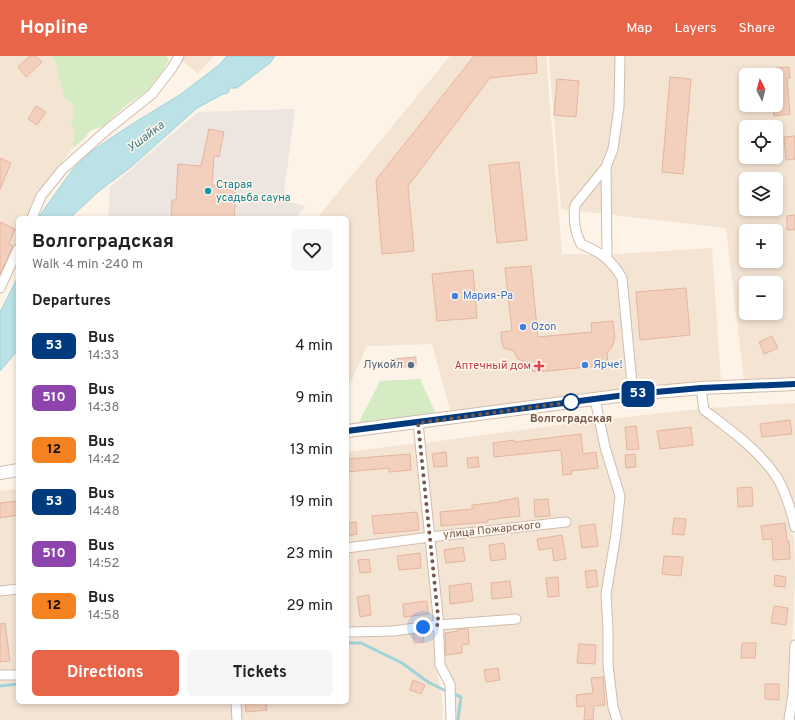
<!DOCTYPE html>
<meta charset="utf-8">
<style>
:root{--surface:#fff;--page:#f6f6f6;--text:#202124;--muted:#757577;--accent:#e8654a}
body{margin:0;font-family:Overpass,sans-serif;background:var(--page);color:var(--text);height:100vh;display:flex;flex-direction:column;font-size:15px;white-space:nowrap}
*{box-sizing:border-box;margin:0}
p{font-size:13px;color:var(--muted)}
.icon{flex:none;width:22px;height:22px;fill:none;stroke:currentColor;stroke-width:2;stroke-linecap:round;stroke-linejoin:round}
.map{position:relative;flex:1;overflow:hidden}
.side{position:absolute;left:16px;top:160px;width:333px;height:488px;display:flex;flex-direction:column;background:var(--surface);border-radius:6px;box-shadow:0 2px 6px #0003}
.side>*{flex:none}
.badge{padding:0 8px;border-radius:6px;font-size:14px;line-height:26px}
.needle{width:26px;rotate:354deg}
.tools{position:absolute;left:739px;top:12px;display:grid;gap:8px}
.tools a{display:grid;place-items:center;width:44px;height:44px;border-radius:6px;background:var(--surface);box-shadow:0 2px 6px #0003;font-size:20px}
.you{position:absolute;width:20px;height:20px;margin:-10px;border:3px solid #fff;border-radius:50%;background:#1a73e8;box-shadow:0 0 0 6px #1a73e833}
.map>.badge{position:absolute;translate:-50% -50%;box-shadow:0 0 0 2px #fff}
h2{padding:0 16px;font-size:15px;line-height:36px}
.round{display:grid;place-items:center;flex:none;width:42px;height:42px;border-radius:6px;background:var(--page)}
.overview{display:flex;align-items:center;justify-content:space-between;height:68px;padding:0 16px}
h1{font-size:19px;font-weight:700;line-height:30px}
.cta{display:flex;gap:8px;margin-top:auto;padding:8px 16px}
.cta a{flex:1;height:46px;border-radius:6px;background:var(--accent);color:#fff;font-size:16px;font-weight:700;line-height:46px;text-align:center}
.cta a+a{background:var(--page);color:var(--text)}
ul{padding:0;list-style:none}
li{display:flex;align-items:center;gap:12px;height:52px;padding:0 16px}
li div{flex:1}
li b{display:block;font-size:15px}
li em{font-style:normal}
li .badge{min-width:44px;font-weight:700;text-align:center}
header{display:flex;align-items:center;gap:24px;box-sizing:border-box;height:56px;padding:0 20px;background:var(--accent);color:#fff}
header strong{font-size:19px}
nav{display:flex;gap:22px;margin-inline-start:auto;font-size:14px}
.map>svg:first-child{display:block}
.residential{fill:#f4e4d4;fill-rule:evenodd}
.industrial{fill:#ede5e0}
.green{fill:#d5ebc4}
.water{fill:#bae2e7;stroke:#a0d3d9}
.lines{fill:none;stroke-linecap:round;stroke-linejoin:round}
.stream{stroke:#a0d3d9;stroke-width:3}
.building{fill:#f2d0bd;stroke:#e5b59d}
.minor-casing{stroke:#d1bcae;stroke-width:11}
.tertiary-casing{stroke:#d1bcae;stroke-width:14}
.minor{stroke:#fff;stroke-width:9}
.tertiary{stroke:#fff;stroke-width:12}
.line-casing{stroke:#fff;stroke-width:9}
.line{stroke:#003b80;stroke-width:6}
.walk{stroke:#76584a;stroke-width:4;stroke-dasharray:0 7.2}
.culture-dot{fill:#0f9aa8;stroke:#fff7ec;stroke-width:1.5}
.shop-dot{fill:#3f7fe0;stroke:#fff7ec;stroke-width:1.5}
.service-dot{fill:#5c6f8a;stroke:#fff7ec;stroke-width:1.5}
.health-dot{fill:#e0444e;stroke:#fff7ec;stroke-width:1.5}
.stop-dot{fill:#fff;stroke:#003b80;stroke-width:2}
.labels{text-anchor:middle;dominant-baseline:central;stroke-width:3;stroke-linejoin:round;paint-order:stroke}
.culture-label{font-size:11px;fill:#0d838f;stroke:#fff7ec;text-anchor:start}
.shop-label{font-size:11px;fill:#366cbe;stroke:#fff7ec;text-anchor:start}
.service-label{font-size:11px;fill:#4e5e75;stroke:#fff7ec;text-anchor:end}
.health-label{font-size:11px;fill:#be3a42;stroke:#fff7ec;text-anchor:end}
.stop-label{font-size:11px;font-weight:bold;fill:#76584a;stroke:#fff7ec}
.street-label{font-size:11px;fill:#76584a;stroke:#fff7ec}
.water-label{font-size:12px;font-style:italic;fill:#407b83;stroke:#fff7ec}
</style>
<header>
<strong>Hopline</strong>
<nav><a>Map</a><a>Layers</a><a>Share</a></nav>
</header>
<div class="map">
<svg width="795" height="664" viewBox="0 0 795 664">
<rect width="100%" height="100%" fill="#fdf3e6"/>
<path class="residential" d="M0 0H51L55 5 65 43 73 48 74 61 70 65 75 75 72 93 35 142 28 162H18V188L0 224Z
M175 0H214L198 17Z
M450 0H546L562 198 602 199 712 192 721 326 451 357 432 288 367 290 347 334V162H317Z
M549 0H795V323L744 325 726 172 561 153ZM746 19H776V49H746ZM746 71H776V101H746ZM746 123H776V153H746ZM746 175H776V205H746ZM746 227H776V257H746Z
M795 347V455L779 418 730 368 709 352Z
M698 353 754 399 774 422 788 457 794 482 795 521 790 638 785 664H619L611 609 609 538 623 440 607 390 602 364Z
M595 364 617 440 604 538 614 664H453L443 609 424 387Z
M417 387 425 479 347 489V396Z
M18 433V530L0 532V435Z
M426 486 434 562 435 601 443 651 442 664H241L239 646H347V497Z
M18 536V617L0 615V538Z
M0 620 18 622V646H231L233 664H0Z"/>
<path class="industrial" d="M295 53 283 144 305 150 296 162H108L110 131 198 56Z"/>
<path class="green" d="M51 0H166L169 3 164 13 148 34 124 51 104 70 91 74 84 83 72 93 75 75 70 65 74 61 73 48 65 43 55 5Z
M420 323 436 358 358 368 380 325Z"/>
<path class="water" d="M227 0H275L270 7 237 32H230L228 37 223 38 197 52 131 111 99 135 70 162H38L73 113 92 95 129 70 181 38 219 9Z
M18 221V294L0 315V256Z"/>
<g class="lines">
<path class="stream" d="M347 587H361L402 607 428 626 444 634
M0 630 18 628
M454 638 461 641 458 664"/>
</g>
<path class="building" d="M30 0H36L42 6 26 21 18 11Z
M474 0H536L537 17 490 22 408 130 414 195 382 198 376 124Z
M789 11 790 22H787L790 58 774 60 773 49H776V12Z
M670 21 691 23 683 118 662 116Z
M557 23 579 25 576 61 554 59Z
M36 50 46 56 37 69 28 63Z
M209 73 224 76 219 101 214 100 212 129 236 131 234 162H171L172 144H176L178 108 201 110Z
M795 80V103L786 104 784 81Z
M0 102 11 107 0 133Z
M519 106 527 184 497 187 489 109Z
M795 159V174H787V160Z
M0 166 15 173 9 188 13 190 0 218Z
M531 210 538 281 592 276 591 267 613 265 615 281 612 291 607 297 608 309 537 316 532 315 529 307 518 303 513 294H509L504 292 502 287 501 276 512 275 505 212Z
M473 214 477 262 437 265 432 218Z
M686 232 690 279 640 284 636 236Z
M772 280 778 292 764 298 759 286Z
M416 301V310L392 312 391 303Z
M790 364 792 378 762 381 760 368Z
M636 370 639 393 627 394 625 371Z
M691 371 693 389 660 393 657 375Z
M581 378 583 398 596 396 598 412 571 415 572 418 563 419 561 394 494 401 493 387 514 384V386Z
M446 396 447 410 434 411 432 398Z
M410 398 411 414 389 416V412L347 416V403Z
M635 398 636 411 626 412 625 399Z
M478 401 479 411 468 412 467 402Z
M752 431 753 450 738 451 737 432Z
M518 442 520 460 487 464 488 466 441 470 440 456 472 453V449L500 446 499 445Z
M548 443 550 460 535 461 534 444Z
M18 445V459L0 462V447Z
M417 456 419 474 374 478 372 460Z
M674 462 686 463 684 479 672 478Z
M356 466 357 478 347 480V467Z
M785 467 787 485H789L790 503 773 504 772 483 763 484 761 470Z
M595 468 598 490 582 492 579 470Z
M562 479 566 503 554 505 552 492 539 494 537 483Z
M504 487 506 503 491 505 489 489Z
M463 491 465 505 446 507 444 494Z
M420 497 421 512 399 514 397 500Z
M664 500 683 501 681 520 662 518Z
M369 503 371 516 360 517 358 504Z
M596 514 598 530 587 532 585 515Z
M775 519 786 521 785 531 774 530Z
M558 521 559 540 548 541 546 522Z
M510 525 512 541 492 543 491 527Z
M471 527 473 545 450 548 449 530Z
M369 539 371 559 360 561 357 541Z
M427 545 428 558 404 561 403 548Z
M774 550 788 552 786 569 771 567Z
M5 567 10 605 0 606V568Z
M458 573H468L469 588 462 589V597L446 599 445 577 458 575Z
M423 577 424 586 414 587 413 578Z
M742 587H756L755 602H741Z
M579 588 596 589 595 608 577 607Z
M498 612 500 624 486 626 484 614Z
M603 621 605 649 594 650 593 664H584L585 650 577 651 576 639 593 637 591 622Z
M413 624 425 629 421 638 410 634Z
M765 628H779V644L765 643Z
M245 646H266L267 654 246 656Z"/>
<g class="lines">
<defs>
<path id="minor" d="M620 0 619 51 613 93 606 111 575 149C573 162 575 176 581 188 600 196 611 203 622 222L633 338
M606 111 607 201
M32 162 41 140 62 114 108 73 152 38 172 12 179 0
M0 232 18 193
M701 332 704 354C729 373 758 393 776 420 784 432 792 457 795 471
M595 343 605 391 620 440 616 478 606 538 608 574V609L613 651 617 664
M418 367 438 560 440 609 450 628 451 664
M347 492 430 481 566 466
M0 535 18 533
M349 576 393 575 438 569 516 563
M0 619H18
M236 646 237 664
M789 664 793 638 795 589"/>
<path id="tertiary" d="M347 375 633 338 701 332 795 328
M0 417 18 414"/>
</defs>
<use href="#minor" class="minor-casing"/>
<use href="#tertiary" class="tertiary-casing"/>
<use href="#minor" class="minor"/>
<use href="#tertiary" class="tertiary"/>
</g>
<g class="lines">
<defs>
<path id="line" d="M347 375 633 338 701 332 795 328"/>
</defs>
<use href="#line" class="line-casing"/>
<use href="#line" class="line"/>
<path class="walk" d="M423 571 438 569V560L418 367 571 346"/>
</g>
<circle class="culture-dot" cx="208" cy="135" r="4"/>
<g class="shop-dot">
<circle cx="455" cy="240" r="4"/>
<circle cx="523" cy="271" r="4"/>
<circle cx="585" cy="309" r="4"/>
</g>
<circle class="service-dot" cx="411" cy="309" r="4"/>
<path class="health-dot" d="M537 304h4v4h4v4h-4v4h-4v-4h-4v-4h4z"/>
<circle class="stop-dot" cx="571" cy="346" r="8"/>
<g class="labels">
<g class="culture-label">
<text x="216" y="129">Старая<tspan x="216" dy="13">усадьба сауна</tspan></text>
</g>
<g class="shop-label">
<text x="463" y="240">Мария-Ра</text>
<text x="531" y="271">Ozon</text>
<text x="593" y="309">Ярче!</text>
</g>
<g class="service-label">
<text x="403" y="309">Лукойл</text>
</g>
<g class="health-label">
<text x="531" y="310">Аптечный дом</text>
</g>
<g class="stop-label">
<text x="571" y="363">Волгоградская</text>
</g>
<g class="street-label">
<text transform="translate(492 474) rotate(-6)">улица Пожарского</text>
</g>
<g class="water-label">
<text transform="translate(146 81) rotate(-37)">Ушайка</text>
</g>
</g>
</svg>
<div class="tools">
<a><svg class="needle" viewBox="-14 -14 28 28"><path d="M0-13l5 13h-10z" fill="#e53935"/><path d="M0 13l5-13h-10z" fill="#757577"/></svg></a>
<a><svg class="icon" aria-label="locate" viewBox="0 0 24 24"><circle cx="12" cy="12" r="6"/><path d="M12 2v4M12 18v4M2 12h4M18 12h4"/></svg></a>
<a><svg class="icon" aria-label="layers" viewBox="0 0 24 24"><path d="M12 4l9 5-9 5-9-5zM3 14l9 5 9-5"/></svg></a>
<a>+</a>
<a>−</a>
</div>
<div class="you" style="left:423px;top:571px"></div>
<b class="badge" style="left:638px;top:338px;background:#003b80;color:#fff">53</b>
<section class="side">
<div class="overview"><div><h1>Волгоградская</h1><p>Walk · 4 min · 240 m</p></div><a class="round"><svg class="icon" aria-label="heart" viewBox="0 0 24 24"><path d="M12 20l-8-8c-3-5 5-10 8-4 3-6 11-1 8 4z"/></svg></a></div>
<h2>Departures</h2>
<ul>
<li><span class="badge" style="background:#003b80;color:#fff">53</span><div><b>Bus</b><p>14:33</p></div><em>4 min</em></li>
<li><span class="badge" style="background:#8e44ad;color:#fff">510</span><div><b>Bus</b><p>14:38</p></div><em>9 min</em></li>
<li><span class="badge" style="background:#f58220;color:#111">12</span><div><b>Bus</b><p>14:42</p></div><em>13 min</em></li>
<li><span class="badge" style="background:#003b80;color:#fff">53</span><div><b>Bus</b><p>14:48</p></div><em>19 min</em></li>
<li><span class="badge" style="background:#8e44ad;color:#fff">510</span><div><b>Bus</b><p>14:52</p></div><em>23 min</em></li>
<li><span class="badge" style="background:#f58220;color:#111">12</span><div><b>Bus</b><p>14:58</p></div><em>29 min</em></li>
</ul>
<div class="cta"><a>Directions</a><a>Tickets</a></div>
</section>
</div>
